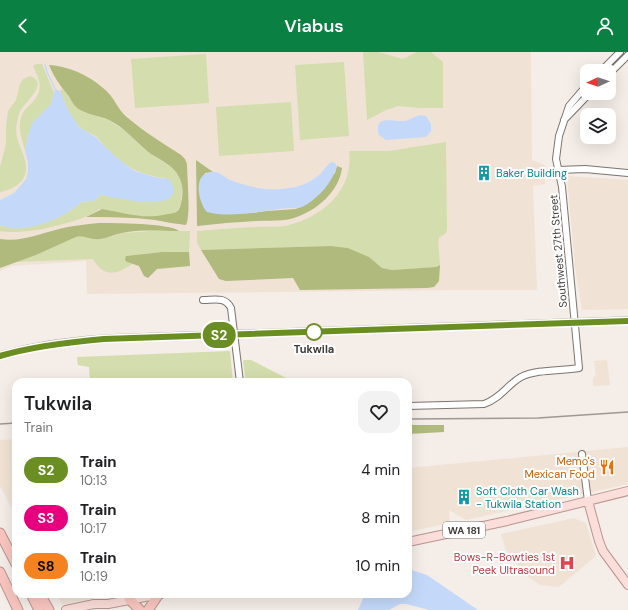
<!DOCTYPE html>
<style>
:root{--surface:#fff;--page:#f2f2f2;--text:#202124;--muted:#757577;--accent:#0b8043}
body{margin:0;font-family:"DM Sans",sans-serif;background:var(--page);color:var(--text);height:100vh;display:flex;flex-direction:column;font-size:15px;white-space:nowrap}
*{box-sizing:border-box;margin:0}
p{font-size:13px;color:var(--muted)}
.icon{flex:none;width:22px;height:22px;fill:none;stroke:currentColor;stroke-width:2;stroke-linecap:round;stroke-linejoin:round}
.map{position:relative;flex:1;overflow:hidden}
.drawer{position:absolute;left:12px;top:326px;width:400px;height:220px;display:flex;flex-direction:column;background:var(--surface);border-radius:12px;box-shadow:0 4px 16px #0002}
.drawer>*{flex:none}
.badge{padding:0 8px;border-radius:13px;font-size:14px;line-height:26px}
.needle{width:26px;rotate:267deg}
.controls{position:absolute;left:580px;top:12px;display:grid;gap:8px}
.controls a{display:grid;place-items:center;width:36px;height:36px;border-radius:8px;background:var(--surface);box-shadow:0 4px 16px #0002;font-size:20px}
.map>.badge{position:absolute;translate:-50% -50%;box-shadow:0 0 0 2px #fff}
.round{display:grid;place-items:center;flex:none;width:42px;height:42px;border-radius:12px;background:var(--page)}
.overview{display:flex;align-items:center;justify-content:space-between;height:68px;padding:0 12px}
h1{font-size:19px;font-weight:600;line-height:30px}
ul{padding:0;list-style:none}
li{display:flex;align-items:center;gap:12px;height:48px;padding:0 12px}
li div{flex:1}
li b{display:block;font-size:15px}
li em{font-style:normal}
li .badge{min-width:44px;font-weight:700;text-align:center}
header{display:flex;justify-content:space-between;align-items:center;height:52px;padding:0 12px;background:var(--accent);color:#fff;font-size:18px;font-weight:600}
.map>svg:first-child{display:block}
.built{fill:#f0e3d6}
.green{fill:#d4ddad}
.forest{fill:#afba7c}
.water{fill:#c4d9f9}
.lines{fill:none;stroke-linecap:round;stroke-linejoin:round}
.stream{stroke:#c4d9f9;stroke-width:1.5}
.minor-casing{stroke:#7b746e;stroke-width:8}
.major-casing{stroke:#b89590;stroke-width:10}
.highway-casing{stroke:#b89590;stroke-width:11}
.minor{stroke:#fff;stroke-width:6}
.major{stroke:#fbddd9;stroke-width:8}
.highway{stroke:#f9c6bf;stroke-width:9}
.rail{stroke:#9e9894;stroke-width:1.5}
.line-casing{stroke:#fff;stroke-width:9}
.line{stroke:#6b8e23;stroke-width:6}
.stop-dot{fill:#fff;stroke:#6b8e23;stroke-width:2}
.labels{text-anchor:middle;dominant-baseline:central;stroke-width:4;stroke-linejoin:round;paint-order:stroke}
.shield{fill:#fff;stroke:#787674;stroke-width:1}
.shield-label{font-size:10px;font-weight:bold;fill:#3e3b39}
.culture-label{font-size:11px;fill:#0d838f;stroke:#fff;text-anchor:start}
.street-label{font-size:11px;fill:#3e3b39;stroke:#fff}
.stop-label{font-size:11px;font-weight:bold;fill:#3e3b39;stroke:#fff}
.food-label{font-size:11px;fill:#c56008;stroke:#fff;text-anchor:end}
.health-label{font-size:11px;fill:#be3a42;stroke:#fff;text-anchor:end}
</style>
<header><svg class="icon" aria-label="back" viewBox="0 0 24 24"><path d="M15 5l-7 7 7 7"/></svg>Viabus<svg class="icon" aria-label="person" viewBox="0 0 24 24"><circle cx="12" cy="8" r="4"/><path d="M4 21q1-7 8-7t8 7"/></svg></header>
<div class="map">
<svg width="628" height="558" viewBox="0 0 628 558">
<rect width="100%" height="100%" fill="#f5ede7"/>
<path class="built" d="M0 0H531L532 108 545 113V132L533 134 537 238H454L87 242 86 209 12 214 0 219Z
M567 124 628 128V257L582 258 575 216Z
M607 308 610 333 593 334V326L596 323 594 309Z
M16 387V464L0 434V388Z
M628 395V432L466 468 449 458 450 471 408 480V416Z
M574 466 586 471 596 504 559 535 540 533 527 524 506 498 501 482Z
M57 542H116L62 553Z"/>
<path class="green" d="M363 0H378L403 7 417 0H431L443 10V56H419L398 54 386 58 367 68Z
M206 2 209 51 135 56 131 7Z
M344 10 349 84 300 88 295 13Z
M36 12H42L54 41 51 52 29 80 25 99C22 88 17 74 22 63 24 58 28 54 32 51 44 37 40 29 33 14Z
M30 24C49 30 27 49 22 56 19 60 18 65 17 70 13 90 25 98 26 115 27 129 13 138 0 140V115L6 92V75L8 59 16 48 20 32 23 27Z
M62 37 66 41 75 54 83 60 109 68 127 80 145 98 174 117 182 130V138L181 152 178 158 175 161 160 165H150L132 164 99 157C82 171 21 184 0 179V173C23 183 66 166 81 150L94 149 100 143 158 150 166 126C141 124 124 114 107 97 103 93 100 89 97 85 92 81 85 80 81 76 70 67 65 51 60 39Z
M291 50 294 99 219 104 216 55Z
M446 90 447 177 446 181 439 186C437 194 440 204 440 213L436 215 392 218 382 216 369 205 348 196 331 194 201 198 197 191V179C217 177 236 176 256 175 267 174 278 176 289 173 324 164 354 137 349 99H389Z
M151 179H190L189 200H162L126 204 127 210 132 212C116 223 104 226 93 207L15 210 36 203 76 185 83 184 96 188 102 187 123 181Z
M230 299 233 330H90L89 315 78 313 77 305Z
M244 308H251L294 330H246L243 310Z"/>
<path class="forest" d="M49 13C71 14 97 27 111 44 117 52 120 60 128 66 144 80 163 91 181 103L185 107 187 112C187 126 191 162 186 173 176 172 166 170 155 168 132 165 109 165 86 165L102 157C124 161 145 168 168 162 174 161 178 161 180 155 183 146 184 133 179 125 173 112 157 107 147 99 134 88 124 75 109 68 98 63 84 63 75 54 72 51 70 45 67 42 59 32 54 25 49 13Z
M196 108 213 120 205 121 199 139 204 156 213 161 226 162 252 161 267 159 296 157 335 121 337 114 342 116C339 140 316 159 294 166 282 170 270 168 257 169 237 170 217 172 197 174Z
M99 171C114 171 169 171 179 179 161 179 140 177 122 181 115 182 108 186 101 187 92 189 86 183 76 185L36 203 0 216V187C22 191 46 179 68 175 78 173 89 172 99 171Z
M331 194 348 196 369 205 382 216 392 218 436 215 440 213 439 229 434 235 427 236 300 238 293 226 226 229 219 227 201 198Z
M162 200H189L190 214 157 217 148 226 144 224 139 214 127 210 125 208 126 204Z
M408 373H444V380L408 382Z"/>
<path class="water" d="M55 37 60 39 67 56 79 75 97 86 100 90 118 107 135 119 154 125 169 127C172 132 174 135 173 141 168 159 114 145 100 143L94 149 81 150C66 166 22 184 0 173V148L14 141 26 127 28 119V111L25 99 29 80 32 71 51 52Z
M420 63 426 64 431 72V79L426 85 386 88 379 83C373 62 393 70 405 69 410 68 415 64 420 63Z
M332 110 335 111 337 114C332 131 318 147 302 155 298 157 294 156 290 156 263 158 233 167 207 160 198 150 192 121 212 120 218 119 223 124 228 127 248 135 268 140 289 136 300 135 311 130 319 123 324 119 327 112 332 110Z
M408 517 427 523 478 558H429L406 552H400L389 558H358L365 542H408Z"/>
<g class="lines">
<path class="stream" d="M45 12 47 20 55 37"/>
<defs>
<path id="minor" d="M601 19 620 0
M609 22 628 3
M564 68 590 41
M558 118 585 117 628 121
M203 248C214 248 225 244 231 256L240 330
M408 354 484 352C501 346 507 333 521 325 537 317 562 319 579 316L562 135 556 107 559 84 569 54 587 33
M582 402 588 449"/>
<path id="major" d="M588 449 599 489 603 499 628 533
M408 490 507 469 628 439
M66 558 94 552H108L161 542"/>
<path id="highway" d="M0 481 16 512
M0 520 18 558
M31 542 39 558
M40 542 49 558
M129 547 140 558
M148 558 159 542"/>
</defs>
<use href="#minor" class="minor-casing"/>
<use href="#major" class="major-casing"/>
<use href="#highway" class="highway-casing"/>
<use href="#minor" class="minor"/>
<use href="#major" class="major"/>
<use href="#highway" class="highway"/>
<path class="rail" d="M0 300C35 290 70 285 107 283L628 265
M0 307C41 296 81 292 124 289L628 272
M408 367 538 366 628 360
M0 372 16 371"/>
</g>
<g class="lines">
<defs>
<path id="line" d="M0 304C34 294 69 290 104 287L628 269"/>
</defs>
<use href="#line" class="line-casing"/>
<use href="#line" class="line"/>
</g>
<defs>
<symbol id="building-bare" viewBox="-9 -9 18 18"><path d="M-4-6H4V6H1V3H-1V6H-4ZM-2.5-4.3h1.7v1.8h-1.7ZM.8-4.3h1.7v1.8H.8ZM-2.5-1h1.7V.8h-1.7ZM.8-1h1.7V.8H.8Z" fill="#0f9aa8" stroke="#fff" stroke-width="2.5" paint-order="stroke"/></symbol>
<symbol id="restaurant-bare" viewBox="-9 -9 18 18"><path d="M-5-6h1v4h1v-4h1v4h1v-4h1v5L-1.5 .5V6h-2V.5L-5-1ZM5-6V6H3V1.5H1.5Q1.5-4 5-6Z" fill="#e8710a" stroke="#fff" stroke-width="2.5" paint-order="stroke"/></symbol>
<symbol id="hospital-bare" viewBox="-9 -9 18 18"><path d="M-5-5h3v3.5h4V-5h3V5h-3V1.5h-4V5h-3Z" fill="#e0444e" stroke="#fff" stroke-width="2.5" paint-order="stroke"/></symbol>
</defs>
<g fill-rule="evenodd">
<use href="#building-bare" x="473" y="110" width="22" height="22"/>
<use href="#restaurant-bare" x="596" y="404" width="22" height="22"/>
<use href="#building-bare" x="453" y="434" width="22" height="22"/>
<use href="#hospital-bare" x="556" y="500" width="22" height="22"/>
</g>
<circle class="stop-dot" cx="314" cy="280" r="8"/>
<g class="labels">
<rect class="shield" x="443" y="470" width="42" height="16" rx="3"/>
<g class="shield-label">
<text x="464" y="478">WA 181</text>
</g>
<g class="culture-label">
<text x="496" y="121">Baker Building</text>
<text x="476" y="439">Soft Cloth Car Wash<tspan x="476" dy="13">- Tukwila Station</tspan></text>
</g>
<g class="street-label">
<text transform="translate(558 199) rotate(-95)">Southwest 27th Street</text>
</g>
<g class="stop-label">
<text x="314" y="297">Tukwila</text>
</g>
<g class="food-label">
<text x="595" y="409">Memo's<tspan x="595" dy="13">Mexican Food</tspan></text>
</g>
<g class="health-label">
<text x="555" y="505">Bows-R-Bowties 1st<tspan x="555" dy="13">Peek Ultrasound</tspan></text>
</g>
</g>
</svg>
<div class="controls">
<a><svg class="needle" viewBox="-14 -14 28 28"><path d="M0-13l5 13h-10z" fill="#e53935"/><path d="M0 13l5-13h-10z" fill="#757577"/></svg></a>
<a><svg class="icon" aria-label="layers" viewBox="0 0 24 24"><path d="M12 4l9 5-9 5-9-5zM3 14l9 5 9-5"/></svg></a>
</div>
<b class="badge" style="left:219px;top:283px;background:#6b8e23;color:#fff">S2</b>
<section class="drawer">
<div class="overview"><div><h1>Tukwila</h1><p>Train</p></div><a class="round"><svg class="icon" aria-label="heart" viewBox="0 0 24 24"><path d="M12 20l-8-8c-3-5 5-10 8-4 3-6 11-1 8 4z"/></svg></a></div>
<ul>
<li><span class="badge" style="background:#6b8e23;color:#fff">S2</span><div><b>Train</b><p>10:13</p></div><em>4 min</em></li>
<li><span class="badge" style="background:#e6007e;color:#fff">S3</span><div><b>Train</b><p>10:17</p></div><em>8 min</em></li>
<li><span class="badge" style="background:#f58220;color:#111">S8</span><div><b>Train</b><p>10:19</p></div><em>10 min</em></li>
</ul>
</section>
</div>
